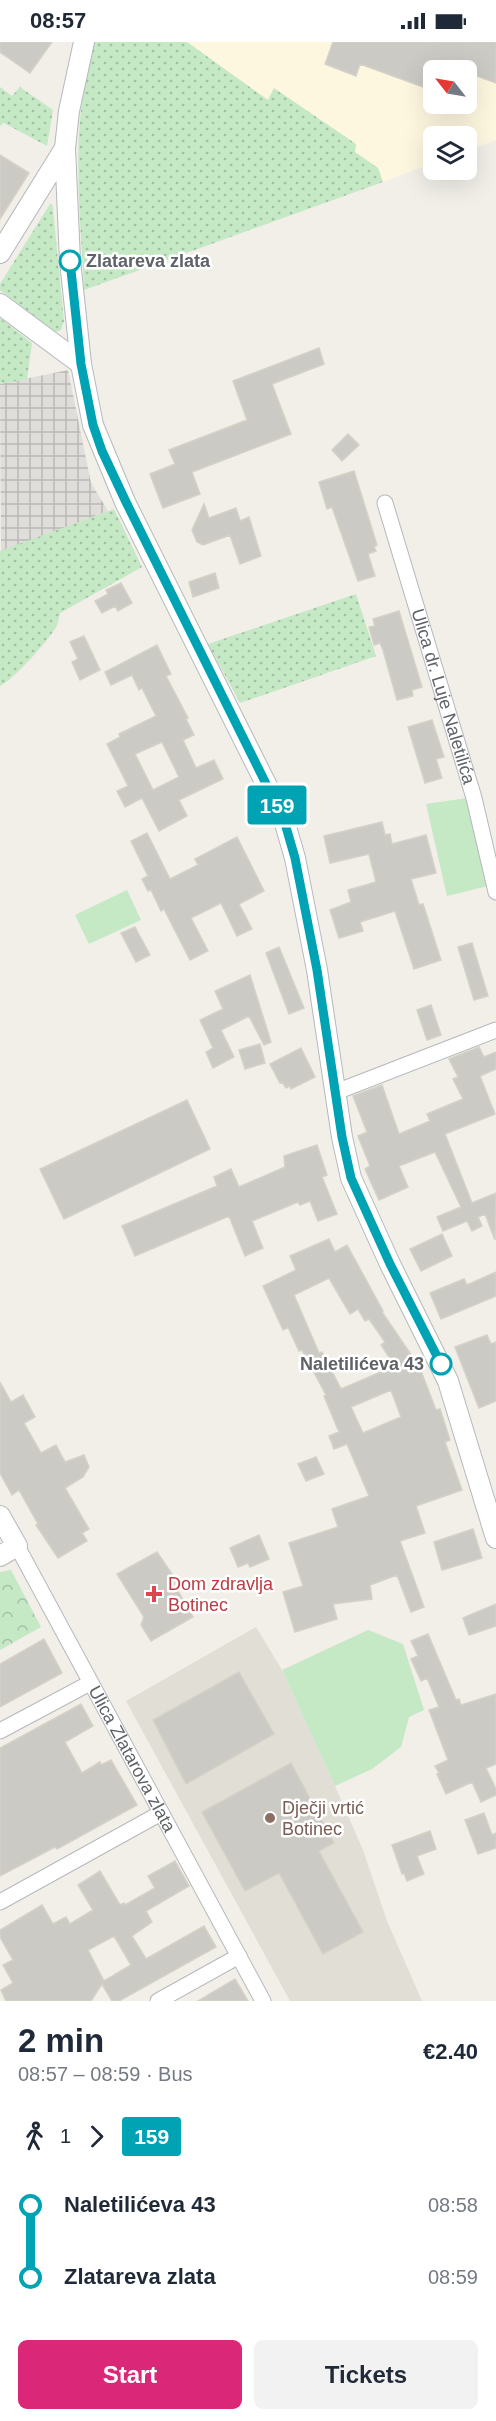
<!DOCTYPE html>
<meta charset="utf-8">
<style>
:root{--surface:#fff;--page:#f2f2f3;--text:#1f2937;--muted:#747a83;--accent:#db2777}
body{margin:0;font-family:Arial,sans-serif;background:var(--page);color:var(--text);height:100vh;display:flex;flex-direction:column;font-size:22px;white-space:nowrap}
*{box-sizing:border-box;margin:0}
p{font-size:20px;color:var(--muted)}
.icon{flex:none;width:33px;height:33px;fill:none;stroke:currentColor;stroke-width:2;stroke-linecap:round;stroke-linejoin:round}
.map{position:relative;height:1959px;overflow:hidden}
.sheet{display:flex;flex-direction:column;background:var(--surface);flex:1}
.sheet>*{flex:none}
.badge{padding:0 12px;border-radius:4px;font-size:21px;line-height:39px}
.needle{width:39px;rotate:301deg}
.fabs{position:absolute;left:423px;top:18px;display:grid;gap:12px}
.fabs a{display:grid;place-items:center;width:54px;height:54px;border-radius:9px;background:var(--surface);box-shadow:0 6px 24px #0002;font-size:30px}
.map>.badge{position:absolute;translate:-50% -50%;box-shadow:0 0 0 3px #fff}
.legs{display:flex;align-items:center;gap:9px;height:66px;padding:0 18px;font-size:20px}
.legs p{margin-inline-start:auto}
.head{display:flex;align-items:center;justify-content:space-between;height:102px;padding:0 18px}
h1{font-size:33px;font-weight:800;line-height:45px}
.cta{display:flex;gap:12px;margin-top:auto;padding:12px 18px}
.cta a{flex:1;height:69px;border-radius:9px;background:var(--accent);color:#fff;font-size:24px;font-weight:800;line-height:69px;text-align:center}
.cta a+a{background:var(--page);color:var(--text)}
ul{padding:0 18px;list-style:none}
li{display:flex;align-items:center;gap:21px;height:72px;font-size:22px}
li i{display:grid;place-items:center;width:9px;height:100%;margin:0 8px;background:currentColor}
li i::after{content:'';width:15px;height:15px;margin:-8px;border:4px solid;border-radius:50%;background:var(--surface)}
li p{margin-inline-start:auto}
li:first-child i{background:linear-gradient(#0000 50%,currentColor 0)}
li:last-child i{background:linear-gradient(currentColor 50%,#0000 0)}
.status{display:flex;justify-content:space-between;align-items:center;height:42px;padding:0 30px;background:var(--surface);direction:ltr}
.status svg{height:16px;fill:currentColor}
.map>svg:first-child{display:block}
.commercial{fill:#fef7e0;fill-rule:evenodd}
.industrial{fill:url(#industrial-grid)}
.education{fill:#e1ded6}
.grass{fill:url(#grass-dots)}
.park{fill:url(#park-crowns)}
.garden{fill:#c5e8c5}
.building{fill:#cccac5;stroke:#d6d1c6;stroke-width:1.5;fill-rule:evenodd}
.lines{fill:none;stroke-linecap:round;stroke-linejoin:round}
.minor-casing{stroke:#b5b8bc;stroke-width:17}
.tertiary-casing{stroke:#b5b8bc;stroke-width:22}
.minor{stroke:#fff;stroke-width:15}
.tertiary{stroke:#fff;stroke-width:20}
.line-1-casing{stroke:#fff;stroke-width:14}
.line-1{stroke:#00a3b4;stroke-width:9}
.stop-1-dot{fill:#fff;stroke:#00a3b4;stroke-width:3}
.health-dot{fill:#e0444e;stroke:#fff;stroke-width:2}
.education-dot{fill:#8d6e63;stroke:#fff;stroke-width:2}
.labels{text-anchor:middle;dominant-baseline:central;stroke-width:5;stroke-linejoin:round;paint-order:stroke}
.stop-label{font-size:18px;font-weight:bold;fill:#5f6368;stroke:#fff;text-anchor:start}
.street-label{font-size:18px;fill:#5f6368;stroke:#fff}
.health-label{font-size:18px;fill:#be3a42;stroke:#fff;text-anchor:start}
.education-label{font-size:18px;fill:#785e54;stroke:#fff;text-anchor:start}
</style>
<div class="status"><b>08:57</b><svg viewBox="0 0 49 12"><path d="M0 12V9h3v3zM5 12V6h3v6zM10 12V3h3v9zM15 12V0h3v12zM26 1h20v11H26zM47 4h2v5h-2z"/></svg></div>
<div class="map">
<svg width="496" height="1959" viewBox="0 0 496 1959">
<defs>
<pattern id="industrial-grid" width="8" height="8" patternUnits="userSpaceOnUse" patternTransform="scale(1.5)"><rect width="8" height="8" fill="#e0deda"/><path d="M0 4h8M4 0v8" fill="none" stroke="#b9b8b5"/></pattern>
<pattern id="grass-dots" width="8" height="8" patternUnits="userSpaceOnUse" patternTransform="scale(1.5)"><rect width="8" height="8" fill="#c5e8c5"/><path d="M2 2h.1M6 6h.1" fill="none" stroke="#a3c0a4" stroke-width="1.8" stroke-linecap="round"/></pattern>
<pattern id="park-crowns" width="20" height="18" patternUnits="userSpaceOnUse" patternTransform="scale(1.5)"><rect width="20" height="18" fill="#c5e8c5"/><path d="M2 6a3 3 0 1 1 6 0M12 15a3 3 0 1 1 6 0" fill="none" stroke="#a3c0a4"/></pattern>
</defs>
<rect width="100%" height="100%" fill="#f1efe8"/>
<path class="commercial" d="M187 0H496V98L467 109 466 94H434L433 121 383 140 378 126 355 110 274 47 268 58ZM434 28H466V62H434Z"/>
<path class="industrial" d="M68 328 91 441 108 469 1 510 0 342Z"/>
<path class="education" d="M256 1585 282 1628 335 1744 363 1808 387 1879 422 1959H290L126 1659Z"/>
<path class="grass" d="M95 0H187L268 58 274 46 356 102 355 110 378 126 383 140 84 248C80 166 69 80 95 0Z
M0 45 12 54 20 45 53 68 47 104 4 81 0 84Z
M50 162H52L53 167 64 279 61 288 55 290 0 248V242Z
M0 276 32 301 27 337 0 342Z
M114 467 142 525 60 571C59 576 58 581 56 585 49 598 13 638 0 644V509Z
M356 552 376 614 240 661 208 602Z"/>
<path class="park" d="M11 1528 41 1585 0 1608V1530Z"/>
<path class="garden" d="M467 756 488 844 447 854 426 762Z
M127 848 141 878 89 902 75 873Z
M368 1588 403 1602 424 1668 409 1675 401 1705 372 1727 335 1744 282 1628Z"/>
<path class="building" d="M0 0H52L30 31 0 10Z
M333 0H496V41L466 30V28H434V49L360 22 356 34 325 22Z
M0 113 29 131 0 177Z
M319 306 324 322 272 342 291 392 192 430 200 452 163 466 150 432 175 422 169 408 247 378 233 339Z
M348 392 359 403 342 419 332 408Z
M354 429 377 503 374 505 376 509 368 512 375 534 358 539 332 465 327 467 319 440Z
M204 462 209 476 236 466 240 479 249 475 261 514 240 522 230 493 203 503 197 500 192 488Z
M215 531 219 546 193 555 189 540Z
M121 541 132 561 118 569 115 564 102 571 95 559 108 552 106 548Z
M399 569 422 645 412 648 413 654 397 658 383 608 380 601 374 603 369 585 375 584 373 577Z
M84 594 100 628 80 638 72 620 78 617 70 600Z
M157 603 171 632 166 634 188 676 186 677 194 693 183 698 196 726 214 718 223 737 179 758 187 774 159 789 142 756 125 765 117 749 128 744 107 702 120 695 119 692 156 674 142 646 139 648 132 633 111 643 105 630ZM162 700 179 735 153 748 135 712Z
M432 678 444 715 436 717 442 736 425 741 408 685Z
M382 780 385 793 390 792 392 802 426 793 436 831 411 837 419 863 423 862 441 918 414 927 395 869 360 880 363 889 339 896 330 868 351 860 348 848 376 840 369 812 330 821 324 794Z
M147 791 170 837 198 823 195 817 237 795 264 849 239 862 252 887 237 894 221 861 191 876 208 909 190 918 164 867 161 869 151 848 148 849 142 837 148 834 131 799Z
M135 885 150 913 136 920 121 891Z
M472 901 488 954 474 958 458 905Z
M279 905 304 966 289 972 266 911Z
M250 933 271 1000 264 1003 249 974 221 988 234 1015 213 1026 206 1010 213 1006 200 978 223 967 215 949Z
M431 963 441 993 427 998 417 968Z
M260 1002 265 1021 245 1027 239 1008Z
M479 1005 484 1015 496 1010V1027L480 1034 495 1072 445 1092 472 1161 496 1151 495 1198 485 1172 478 1175 482 1184 472 1189 467 1179 443 1189 437 1175 461 1165 435 1110 399 1124 408 1145 379 1158 365 1127 370 1124 358 1094 367 1090 353 1054 382 1043 399 1092 430 1079 427 1072 463 1057 453 1037 458 1035 449 1017Z
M301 1006 315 1035 291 1047 290 1044 286 1046 282 1040 280 1041 270 1022Z
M187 1058 210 1107 64 1177 40 1127Z
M317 1103 327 1133 322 1135 337 1172 318 1179 310 1159 300 1163 298 1160 252 1179 263 1206 245 1214 229 1174 135 1214 122 1184 217 1144 214 1135 231 1127 239 1145 285 1125 284 1114Z
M442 1192 452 1214 421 1229 410 1207Z
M329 1197 335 1210 347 1203 383 1269 382 1270 414 1317 416 1316 436 1368 440 1367 450 1398 445 1400 462 1448 416 1464 425 1491 400 1499 424 1565 411 1570 397 1533 370 1543 372 1557 333 1562 337 1577 295 1590 283 1550 303 1544 289 1501 338 1485 332 1467 369 1454 347 1402 334 1407 329 1394 339 1390 324 1354 326 1353 302 1308 299 1309 288 1285 283 1288 263 1244 296 1228 290 1214ZM329 1236 350 1272 358 1267 365 1279 369 1277 385 1300 381 1303 395 1324 341 1347 322 1310 319 1311 294 1253ZM391 1348 401 1375 363 1391 351 1365Z
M496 1230V1254L441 1277 430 1251 464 1237 467 1243Z
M487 1293 491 1302 496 1300V1359L479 1366 455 1305Z
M0 1340 11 1360 23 1353 35 1375 24 1381 41 1411 56 1403 65 1420 84 1413 89 1425 83 1435 65 1446 89 1487 82 1491 87 1499 58 1516 36 1483 38 1482 19 1448 12 1453 0 1431Z
M316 1415 324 1432 306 1439 298 1422Z
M473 1487 482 1516 442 1528 434 1500Z
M259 1493 269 1517 250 1525 248 1521 238 1525 230 1506Z
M157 1510 176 1538 174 1542 193 1575 151 1599 141 1583 144 1575 117 1532Z
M496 1562V1584L469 1593 463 1576Z
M428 1592 456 1658 459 1657 461 1663 496 1652V1722L486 1726 496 1747V1753L481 1760 472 1740 446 1752 437 1732 439 1731 435 1724 448 1718 429 1668 439 1665 427 1636 421 1639 411 1617 418 1614 411 1599Z
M44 1597 62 1631 0 1665V1622Z
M239 1630 274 1692 186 1742 153 1678Z
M81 1662 93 1684 65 1700 82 1731 100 1720 101 1723 111 1718 137 1763 57 1807 55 1805 0 1834V1706Z
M291 1721 334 1801 319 1809 363 1890 323 1912 279 1831 245 1849 202 1770Z
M484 1771 492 1793 496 1791V1806L478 1812 465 1778Z
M430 1789 436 1807 417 1814 424 1832 407 1839 404 1831 402 1832 392 1803Z
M175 1819 189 1844 146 1869 152 1880 132 1894 146 1917 204 1884 216 1905 119 1959H112L102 1942 91 1959H6L1 1948 13 1941 3 1923 13 1918 0 1895V1888L42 1863 53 1882 66 1875 70 1882 93 1868 78 1843 100 1829 120 1863 124 1861 125 1863 155 1846 148 1834ZM114 1894 131 1923 104 1939 88 1908Z
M235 1937 248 1959H198Z"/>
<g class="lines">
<defs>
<g id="minor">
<path id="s1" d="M385 461 474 756 496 850"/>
<path d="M336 1050 496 988"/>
<path id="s2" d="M17 1504 263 1959"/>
<path d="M0 1689 90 1641"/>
<path d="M0 1860 161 1771"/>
<path d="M158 1959 239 1914"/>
</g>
<path id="tertiary" d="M84 0 69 69 65 106 70 219 81 322 93 383 125 460 284 778 295 816 317 928 342 1095 351 1136 390 1222 448 1339 496 1496
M0 211 65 106
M0 262 81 322
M0 1474 17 1504 0 1514"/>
</defs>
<use href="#minor" class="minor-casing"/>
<use href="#tertiary" class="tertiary-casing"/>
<use href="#minor" class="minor"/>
<use href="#tertiary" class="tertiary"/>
</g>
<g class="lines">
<defs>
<path id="line-1" d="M70 219 81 322 93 383 102 409 126 460 284 778 295 816 317 928 342 1095 351 1136 390 1222 441 1322"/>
</defs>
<use href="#line-1" class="line-1-casing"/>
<use href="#line-1" class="line-1"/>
</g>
<g class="stop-1-dot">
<circle cx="70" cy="219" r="10"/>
<circle cx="441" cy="1322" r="10"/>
</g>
<path class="health-dot" d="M151 1543h6v6h6v6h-6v6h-6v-6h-6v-6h6z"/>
<circle class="education-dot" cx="270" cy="1776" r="6"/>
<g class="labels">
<g class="stop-label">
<text x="86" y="219">Zlatareva zlata</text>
<text x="424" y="1322" text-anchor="end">Naletilićeva 43</text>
</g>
<g class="street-label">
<text stroke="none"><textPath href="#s1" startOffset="202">Ulica dr. Luje Naletilića</textPath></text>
<text stroke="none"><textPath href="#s2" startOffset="242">Ulica Zlatarova zlata</textPath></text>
</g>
<g class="health-label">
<text x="168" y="1542">Dom zdravlja<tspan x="168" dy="21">Botinec</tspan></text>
</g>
<g class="education-label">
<text x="282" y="1766">Dječji vrtić<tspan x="282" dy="21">Botinec</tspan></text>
</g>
</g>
</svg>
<div class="fabs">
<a><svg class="needle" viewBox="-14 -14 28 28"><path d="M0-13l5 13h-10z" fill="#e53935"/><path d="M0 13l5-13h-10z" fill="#747a83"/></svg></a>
<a><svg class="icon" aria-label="layers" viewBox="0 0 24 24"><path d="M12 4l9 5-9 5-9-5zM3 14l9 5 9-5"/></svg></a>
</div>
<b class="badge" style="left:277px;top:763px;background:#00a3b4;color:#fff">159</b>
</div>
<section class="sheet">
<div class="head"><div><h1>2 min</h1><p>08:57 – 08:59 · Bus</p></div><b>€2.40</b></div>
<div class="legs"><svg class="icon" aria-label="walk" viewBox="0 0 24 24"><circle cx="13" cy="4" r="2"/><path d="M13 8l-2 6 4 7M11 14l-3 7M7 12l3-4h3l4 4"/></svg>1<svg class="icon" aria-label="forward" viewBox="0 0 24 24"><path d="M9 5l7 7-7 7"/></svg><b class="badge" style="background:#00a3b4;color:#fff">159</b></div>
<ul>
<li><i style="color:#00a3b4"></i><b>Naletilićeva 43</b><p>08:58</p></li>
<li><i style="color:#00a3b4"></i><b>Zlatareva zlata</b><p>08:59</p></li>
</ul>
<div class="cta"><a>Start</a><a>Tickets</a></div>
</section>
